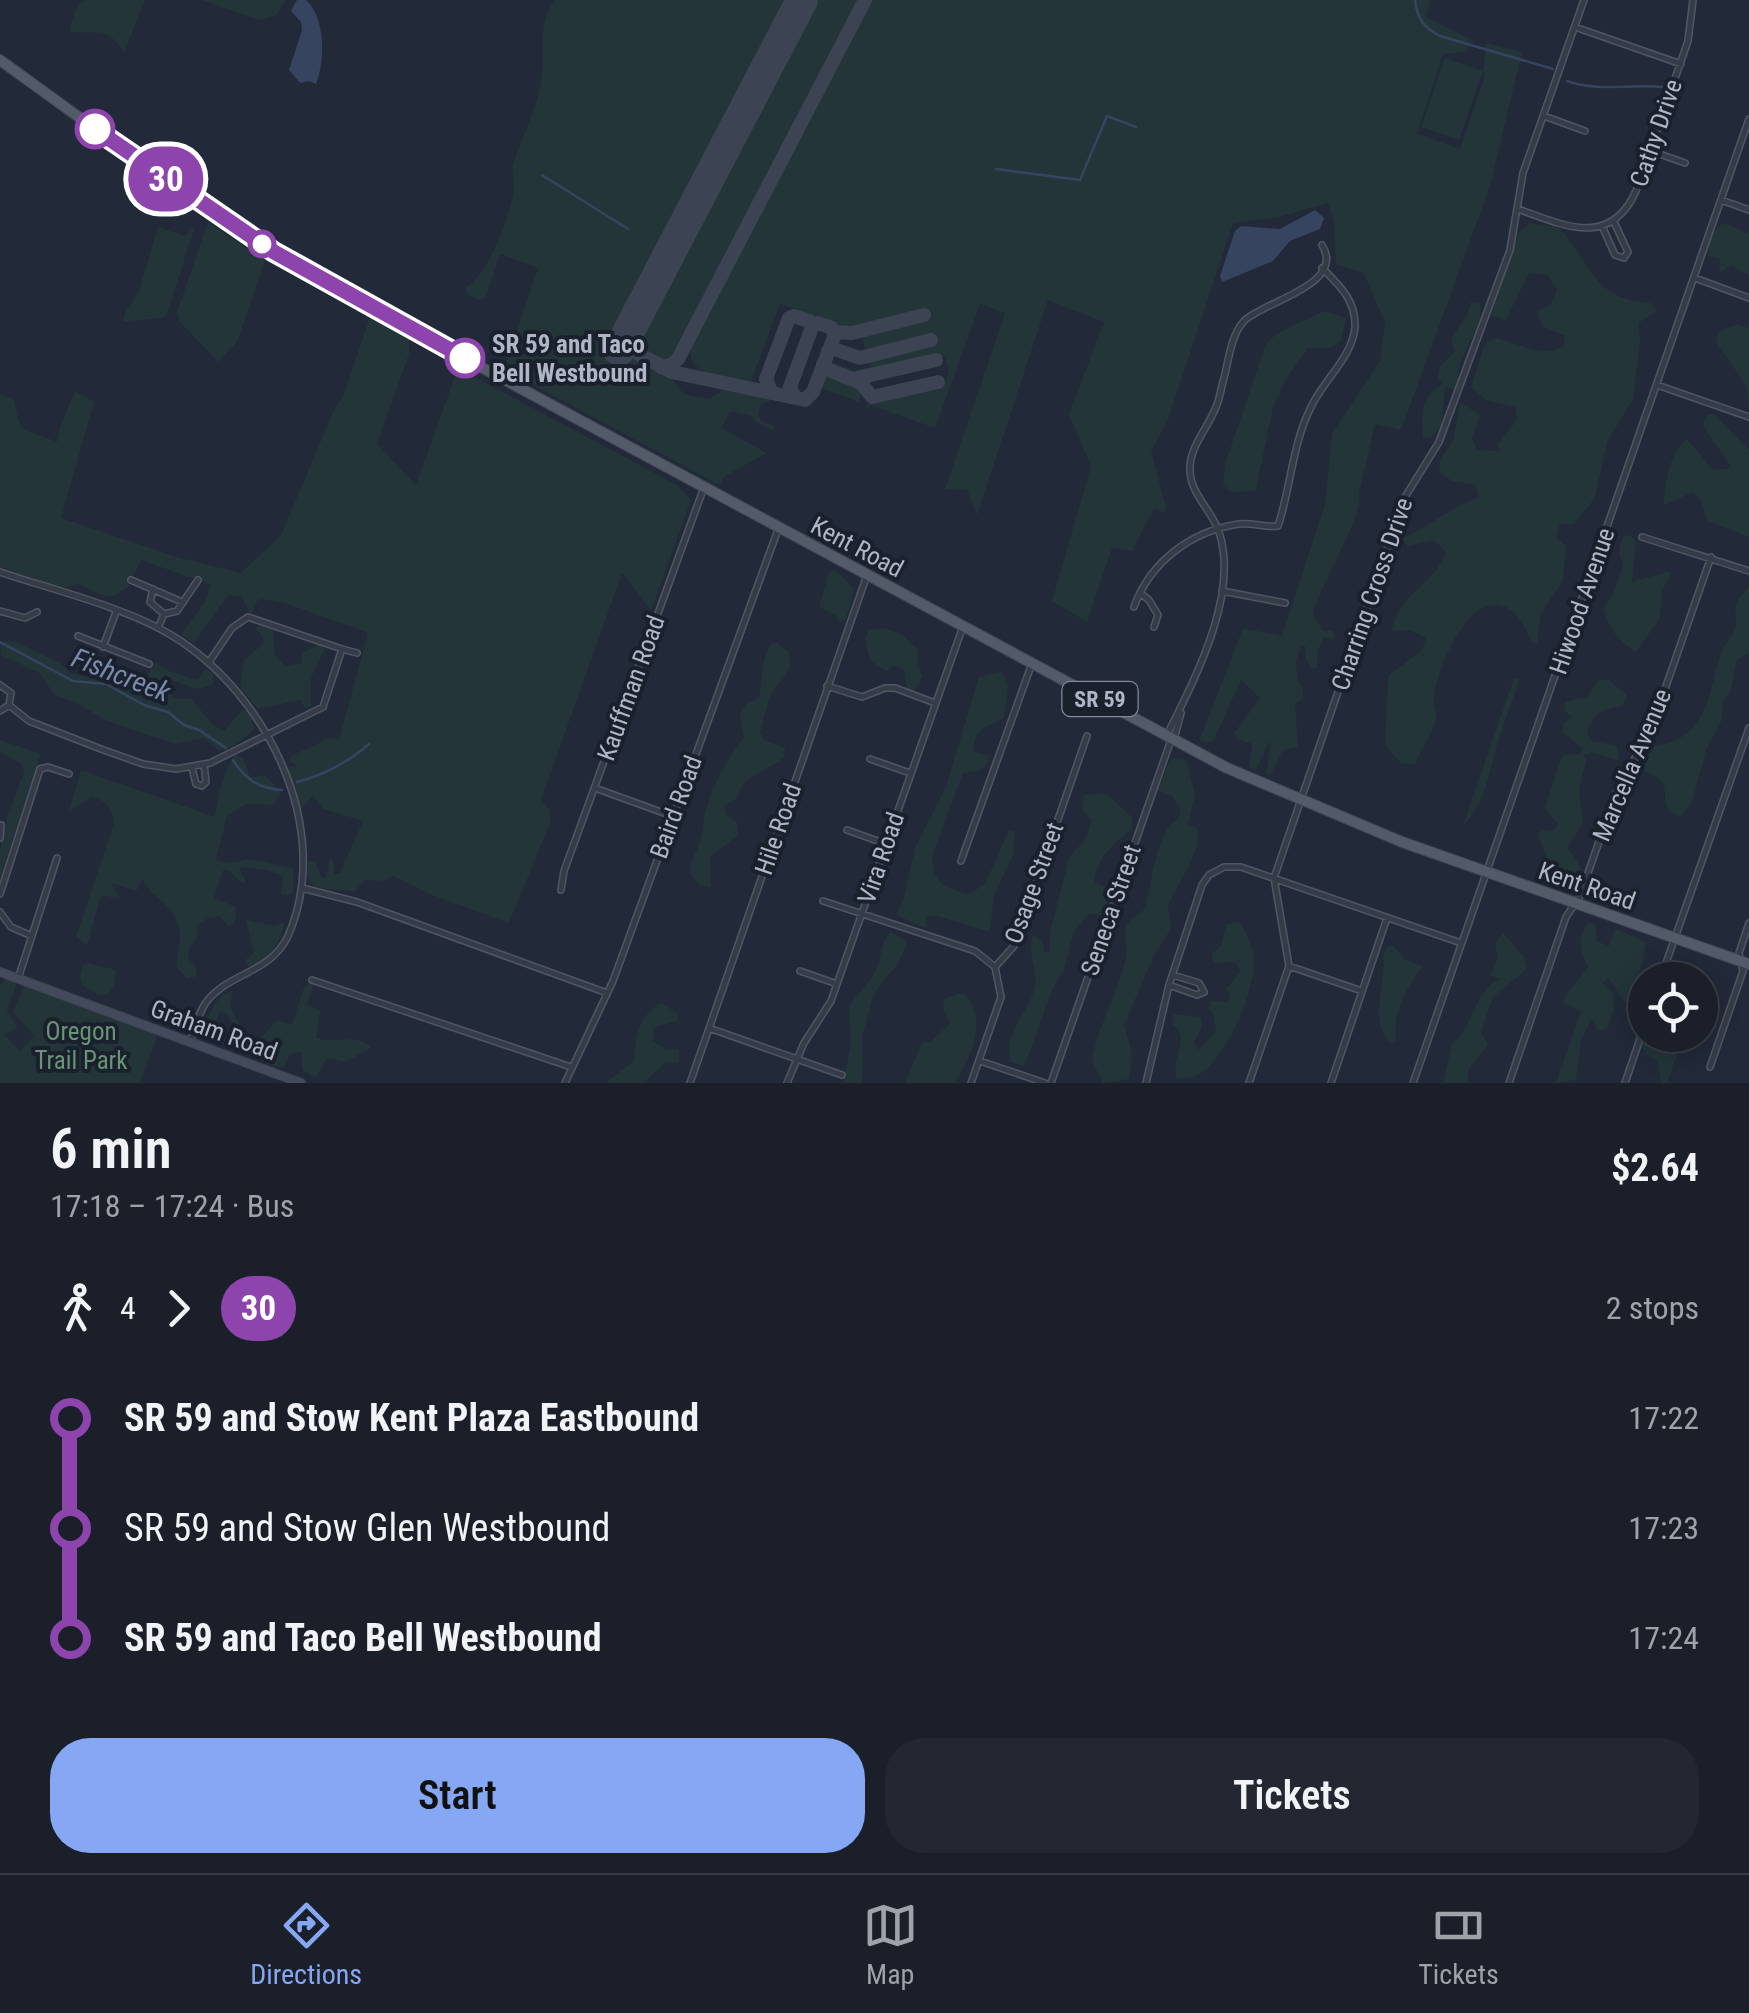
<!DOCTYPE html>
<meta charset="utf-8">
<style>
:root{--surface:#1a1f2a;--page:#232732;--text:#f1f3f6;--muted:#9fa2a8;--line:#383d47;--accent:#86a8f4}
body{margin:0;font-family:"Roboto Condensed",sans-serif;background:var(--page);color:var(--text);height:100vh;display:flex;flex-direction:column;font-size:38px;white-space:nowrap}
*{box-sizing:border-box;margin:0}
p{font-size:32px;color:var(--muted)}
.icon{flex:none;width:55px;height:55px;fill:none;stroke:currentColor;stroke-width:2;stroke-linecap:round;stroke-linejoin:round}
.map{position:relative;height:1083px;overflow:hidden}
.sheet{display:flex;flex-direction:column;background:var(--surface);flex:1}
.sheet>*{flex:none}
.badge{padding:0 20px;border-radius:32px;font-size:35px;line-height:65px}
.tools{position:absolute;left:1628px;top:962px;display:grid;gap:20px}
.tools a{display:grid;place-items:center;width:90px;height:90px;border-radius:50%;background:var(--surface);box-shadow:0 5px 25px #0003,0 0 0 2px var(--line);font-size:50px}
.map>.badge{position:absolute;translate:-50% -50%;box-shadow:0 0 0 5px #fff}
.legs{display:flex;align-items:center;gap:15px;height:110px;padding:0 50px;font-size:32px}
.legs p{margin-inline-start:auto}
.headline{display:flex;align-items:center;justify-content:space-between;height:170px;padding:0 50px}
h1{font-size:55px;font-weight:600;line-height:75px}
.action{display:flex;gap:20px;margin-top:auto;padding:20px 50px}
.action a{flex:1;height:115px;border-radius:40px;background:var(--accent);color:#111;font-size:40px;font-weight:600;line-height:115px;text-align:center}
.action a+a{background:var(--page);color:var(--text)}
ul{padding:0 50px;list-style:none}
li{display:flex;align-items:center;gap:35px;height:110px;font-size:38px}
li i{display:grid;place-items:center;width:15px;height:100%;margin:0 12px;background:currentColor}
li i::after{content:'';width:25px;height:25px;margin:-12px;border:8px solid;border-radius:50%;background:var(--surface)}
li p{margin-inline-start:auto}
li:first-child i{background:linear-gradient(#0000 50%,currentColor 0)}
li:last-child i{background:linear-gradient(currentColor 50%,#0000 0)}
.dock{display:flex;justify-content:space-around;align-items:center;height:140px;border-top:2px solid var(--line);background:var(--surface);font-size:28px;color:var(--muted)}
.dock a{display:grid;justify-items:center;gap:5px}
.dock .active{color:var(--accent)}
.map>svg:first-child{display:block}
.green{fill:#233539}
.water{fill:#36445f}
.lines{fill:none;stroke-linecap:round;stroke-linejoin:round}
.stream{stroke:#36445f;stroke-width:2.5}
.taxiway{stroke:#3c4454;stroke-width:14}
.runway{stroke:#3c4454;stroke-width:32}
.street-casing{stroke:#505663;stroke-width:8}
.secondary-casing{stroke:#3e4552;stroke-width:10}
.primary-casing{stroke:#3e4552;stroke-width:12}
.street{stroke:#353c48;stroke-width:5}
.secondary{stroke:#434a5b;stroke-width:8}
.primary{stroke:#535a68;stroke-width:10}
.line-1-casing{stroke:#fff;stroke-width:22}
.line-1{stroke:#8e44ad;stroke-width:15}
.stop-1-dot{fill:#fff;stroke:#8e44ad;stroke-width:5}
.labels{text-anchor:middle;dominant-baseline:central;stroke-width:8;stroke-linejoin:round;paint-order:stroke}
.shield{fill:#1a212d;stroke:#838997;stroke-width:2.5}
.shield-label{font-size:22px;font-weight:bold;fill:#b0b6c5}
.street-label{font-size:25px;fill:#b0b6c5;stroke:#1a212d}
.stop-label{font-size:25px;font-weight:bold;fill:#b0b6c5;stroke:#1a212d;text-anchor:start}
.park-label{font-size:25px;fill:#689475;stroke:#1a212d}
.water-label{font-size:28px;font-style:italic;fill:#798bac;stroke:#1a212d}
</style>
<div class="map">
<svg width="1749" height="1083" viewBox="0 0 1749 1083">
<rect width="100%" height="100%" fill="#222938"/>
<path class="green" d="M87 0H145L124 53C105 22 97 37 69 31L78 4Z
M202 0H286L275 16 259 20Z
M555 0H794L614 346 670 376 684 394 709 399 728 387 773 396 771 401 761 404 758 414 761 421 776 427 774 431 755 422 752 416 731 411 721 428 767 453 725 476 719 485 504 369 538 268 500 254 486 297 480 300 469 296 465 287C487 279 513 210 514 186 514 177 511 172 514 163 522 135 540 104 542 74 544 48 537 23 555 0Z
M810 0H860L675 355 670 361H661L637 347 635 335Z
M870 0H1430L1426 17 1474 41 1465 52 1443 54 1417 134 1460 149 1485 76 1483 71 1459 140 1421 127 1445 58 1483 71 1486 43 1522 52 1490 186 1401 430 1375 424 1359 493C1365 515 1320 583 1313 614L1323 631 1332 630 1335 636 1332 639 1324 637 1317 652V668H1311L1306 660 1305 646 1301 647 1296 661 1298 682 1303 687V699L1295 704 1298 747 1283 750 1271 774 1266 775 1271 743H1268L1256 770 1249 767 1252 744 1238 739 1234 733 1260 698 1241 680 1213 742 1199 741 1243 628 1282 636 1325 504 1332 434 1380 361 1385 322 1363 272 1336 265 1334 222 1328 203 1279 217 1233 223 1168 420 1151 451 1166 507 1164 513 1154 508 1132 551 1112 548 1087 622 1052 601 1091 466 1069 414 1104 322 1048 300 977 515 967 490 945 489 1005 313 980 304 935 428 870 405 868 410 865 406 871 402 945 383 949 372 945 356 858 376 828 365 830 361 853 370 869 367 867 358 932 342 931 338 866 353 861 333 926 317 925 312 854 330 780 304 751 381C726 378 681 377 692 341Z
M208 222 265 261 237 342 218 362 179 321 177 312Z
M1530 223 1558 227C1591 262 1592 300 1651 303L1656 311 1639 323 1640 341 1633 399 1607 442 1595 498 1574 524H1560L1556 537 1566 546 1563 581 1541 613 1537 644 1532 643C1495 550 1439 648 1434 700 1433 705 1436 710 1436 715 1436 734 1419 747 1416 765L1401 763 1385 745 1388 676 1422 650 1426 638 1409 630 1392 631C1398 592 1432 589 1446 552L1434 540 1407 546 1402 538C1430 527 1451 506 1479 498L1476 485 1452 481 1439 472 1440 459 1453 441 1460 402 1480 415 1472 438 1477 450 1500 451 1498 444 1517 420 1515 407 1486 400 1471 387 1485 343 1495 338C1518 343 1543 359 1564 346L1565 335C1549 331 1540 329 1538 311L1550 305 1557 290 1548 275 1529 273 1506 320 1491 315 1519 232Z
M1724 223 1749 234V276L1731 265 1719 273 1720 259 1708 256C1709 244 1712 229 1724 223Z
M195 226 166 317 123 322 125 313 139 291 158 227 185 236Z
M1471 302 1480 303C1484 327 1466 343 1460 365 1457 374 1459 381 1455 389L1445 387 1442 424 1432 437 1423 438C1421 417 1421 394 1443 385L1438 377 1440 366 1455 352 1451 339 1467 315Z
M1325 311 1346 318 1341 341 1330 348H1308L1286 379 1273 407 1256 490 1232 493 1223 485 1225 464 1266 344C1274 332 1310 318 1325 311Z
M371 314 409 335V354L377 444 416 485 458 368 677 485 691 500 651 611 622 573 541 800 550 810V823L509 923 432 895 394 876 381 881 365 880 354 892C332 886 301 897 308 861H315L321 877 326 878 330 858 334 863V874L340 873 363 821 323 809 313 796 300 810 286 768 297 765 290 762V757C301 750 317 747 325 738L339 740 368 633 285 603 262 599 257 601 251 615 242 597 228 595 194 643 181 635 206 600 211 585 141 560 128 587 114 596 106 597 79 584 62 588 0 567V394L14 400C21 439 24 427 57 442L61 424 75 391 94 402 61 518 177 557 241 573 281 535 334 410 343 397Z
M1738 324 1749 328V405L1747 387 1716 342 1718 332Z
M828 374 859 387 861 396 859 402 820 388Z
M1714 414 1749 450V537L1707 520 1701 500 1693 492 1663 506C1666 483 1668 453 1687 439L1713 470 1731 468C1724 451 1707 439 1703 422L1707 415Z
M1626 534 1636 540 1632 582 1670 571 1671 576 1662 590 1660 618 1636 652C1619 642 1608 628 1604 608L1615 590 1623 565C1618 553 1617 545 1626 534Z
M835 570 854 589 846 619 840 622 835 615 819 607 829 572Z
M1749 586V652L1737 660 1730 693 1724 700 1721 722 1707 747 1692 802 1680 817C1655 806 1672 792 1660 780 1656 775 1649 774 1644 771L1646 757 1654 746C1710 739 1708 691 1722 650 1725 642 1732 637 1735 629 1738 621 1734 613 1736 605 1737 599 1745 592 1749 586Z
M259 625 273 630 275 655 286 666 302 663V653L318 645 325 648 311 678V706L305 708 301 700 258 709 240 688 244 660 263 644V637L256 629Z
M885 628 901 634 918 650 917 665 923 676 913 693 906 690 904 670 892 665 887 671 870 661 865 638 869 630Z
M5 641 16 642 60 663 70 673 103 680 132 691 140 689 155 662 169 671 197 680 205 669 213 673V684L198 689 168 679 165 682 174 699H192L212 724 224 731 242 710 248 711 255 729 235 745 219 751 204 738 174 744 105 720 75 702 54 695 41 674 1 655 0 642Z
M776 642 789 652C792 675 785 674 774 690 767 700 764 720 760 732L764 740 785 748 784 757C766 773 744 773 737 798L724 806 726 815 737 822 738 835 710 857 711 886H701L690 874C690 861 695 856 699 844 704 832 703 818 707 806 714 782 729 757 744 737L740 713 747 703 759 698 764 660 770 644Z
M1002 672 1008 685 1004 718C986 729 976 724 973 751L989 756 987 764 981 770 963 773 933 853C930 882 944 888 969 894L985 884 1009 830 1015 832 1013 855 994 895 990 932 937 916 927 917 925 928 896 915 904 898 915 848 946 787 979 677Z
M1514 678 1519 679C1514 698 1507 714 1501 732 1488 772 1490 794 1462 828Z
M1608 679 1627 695 1623 706C1603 709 1593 712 1587 733L1592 741 1617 746 1620 761 1592 753 1583 755 1587 760C1585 768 1581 776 1580 784 1577 818 1594 813 1567 847L1581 868 1572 892 1546 885 1541 879 1548 863 1538 834 1543 830 1553 831 1558 824 1545 808 1560 761 1564 755 1582 754V747L1562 732 1564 723 1572 717 1564 710 1565 702 1587 697 1598 681Z
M0 740 41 754 0 878V850L7 818 24 772 21 764 0 752Z
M235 754 243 758 250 777 265 776 281 791 274 805 245 804 227 816 216 860 230 863 250 859 293 868V893L287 896 281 894 283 876 267 870 239 867 246 883H242L229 870H223L214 898 236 907 235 924 228 926 220 916 211 917 198 923 196 940 190 946 188 958 196 967 197 976 187 979 176 966C180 942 185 923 165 904 155 895 148 891 143 879L136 891 111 883 120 899 101 895 87 946 76 936 114 824C113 809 107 801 92 797L69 811 81 770 215 817C217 799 225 767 235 754Z
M1171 758 1186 760 1195 794 1188 824 1198 829 1197 846 1191 862 1168 905 1171 929 1154 955 1124 1025 1132 1053 1129 1079 1103 1083 1092 1061C1098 1023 1119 993 1126 956 1128 945 1122 934 1127 925 1131 918 1139 914 1145 909 1152 885 1155 831 1178 819L1181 811 1173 797 1158 790Z
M1099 793 1108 795 1132 817V829C1114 843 1095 859 1095 883L1114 889 1101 915 1089 914 1074 931 1064 969 1052 990 1028 1057 1023 1066 1011 1062C1002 1033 1027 1015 1034 990 1040 971 1026 957 1033 935L1043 941 1044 952 1050 951V932L1069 858 1086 838 1092 820 1082 810 1084 795Z
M246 920 275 926 284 922C282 945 268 959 249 968L246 959 254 953Z
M1234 922 1242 924C1247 937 1254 948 1254 962 1255 991 1225 1059 1200 1074 1193 1078 1184 1078 1177 1079 1169 1058 1193 1038 1172 1024L1174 1014 1201 1017 1202 1027 1194 1042 1198 1050 1216 1031 1213 1013 1208 1008 1212 1001 1225 1002 1230 998 1227 988 1241 971 1235 962 1213 963 1212 953 1221 946 1226 925Z
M1588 922 1595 924 1597 941 1609 946 1615 929 1646 942 1639 979 1625 1003 1608 977 1603 983 1613 993 1614 1009 1608 1028 1598 1031 1592 1018 1581 1041 1576 1080 1556 1083 1581 1011 1562 1002C1569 987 1580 981 1588 966 1579 950 1577 937 1588 922Z
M890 931 907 942 898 964 877 989 872 1000 863 1034 862 1083H843L851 1046 849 1007C856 994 868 985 875 972 882 958 880 945 890 931Z
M1503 933 1524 957 1527 969 1493 997 1481 1032 1488 1045 1468 1070V1083H1443L1452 1043C1475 1026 1473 993 1499 979L1490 975 1498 956 1495 944Z
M1393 945 1405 960 1423 966C1408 987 1392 1011 1396 1041L1392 1044C1366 1023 1387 984 1383 955L1387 947Z
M89 963 116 970 114 986 108 994 99 995 82 985 80 977 83 965Z
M5 979 17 983 7 1011 18 1028 4 1034 20 1052 34 1035 13 1013 24 985 158 1034 140 1083H0V986Z
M310 983H314L307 1005 320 1011 316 1038C338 1045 350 1032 372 1047L346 1062 327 1058 316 1078 302 1070V1053L298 1051 290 1054 284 1067 268 1065 258 1058 262 1036 278 1020 292 1025 303 990Z
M233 990 230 1006 241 1027 240 1031 225 1013 220 1012 216 1021 217 1034 211 1040 203 1033C207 1017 215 995 233 990Z
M958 994H966C987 1026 972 1054 955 1083H905L922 1042 929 1043 950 1024 943 1008 944 999Z
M661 1003 677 1013 678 1021 654 1027 653 1041 666 1049 679 1050V1062L665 1063 643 1083H606L634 1061C634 1038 640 1013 661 1003Z
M1645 1034 1684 1035 1667 1083H1661L1658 1062 1646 1054 1641 1045Z"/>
<path class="water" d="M297 0H306C326 18 325 61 316 84L309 81 300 83 289 70 302 30 301 22 291 11Z
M1315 210 1324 218 1320 229 1290 241 1273 261 1222 282 1220 276 1235 231 1241 226 1280 229Z"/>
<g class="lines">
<path class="stream" d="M1415 0C1417 18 1424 28 1440 36L1553 69
M1567 81C1597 92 1629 84 1662 87
M996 169 1080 180 1107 116 1136 127
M542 175 628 229
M0 642 73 681 106 684 144 705 168 712 184 725 199 730 226 748
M233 760C245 779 259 789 282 790
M297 782C322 776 350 761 369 744"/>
<path class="taxiway" d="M632 326 629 342 633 351 672 372 805 400 813 392 836 332 852 333 924 315
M828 351 834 349 860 358 931 340
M823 364 827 369 861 383 872 397 938 382
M661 367 671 365 678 359 865 0
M853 379 936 360
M771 391 766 379 789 318 794 316 809 321 812 327
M795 398 790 387 812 327 818 323 832 328 834 334"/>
<path class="runway" d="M619 350 802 0"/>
<defs>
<path id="street" d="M1575 27 1681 64
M1544 116 1585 131
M1651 151 1685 163
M1721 200 1749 210
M1518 209C1563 225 1610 249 1636 191L1688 41 1693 0
M1602 226 1615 255 1624 258 1628 252 1614 222
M1695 278 1749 298
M1657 385 1749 417
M1642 537 1749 571
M0 572C51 589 127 608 171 635 266 692 335 828 288 936 271 973 230 972 207 1001 198 1013 194 1030 190 1043
M131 580 182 602
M153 589 150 602 164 614
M1222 591 1285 603
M1140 593 1149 600 1158 615 1154 627
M1134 607C1150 562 1191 531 1239 524 1252 522 1265 528 1278 526 1291 487 1292 445 1311 407 1323 381 1353 356 1355 327 1356 300 1339 285 1322 268
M0 611 25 618 37 612
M158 628 164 614 177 611 198 580
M78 636 149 664
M103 647 116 612
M342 649 357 653
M0 685 11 693 9 705
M827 686 862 697 885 688H895L935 703
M9 705 29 721 101 749 143 764 176 769 210 763 323 707 342 649 248 617 232 628 209 662
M0 711 9 705
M1167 735C1194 680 1240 595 1219 532 1212 510 1190 494 1190 470 1189 447 1208 428 1216 407 1220 398 1221 388 1224 378 1229 359 1231 335 1244 321 1262 302 1347 285 1322 245
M1174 739 1181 713
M870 759 910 773
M192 768 196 784 202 786 206 782 204 764
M595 788 672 816
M847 830 886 844
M0 838 1 825
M961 861 1031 666
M302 888 357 902 607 993
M561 890 564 871 703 490
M0 894 40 769 48 767 69 774
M823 901 975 951 995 967 1001 997 971 1083
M0 912 11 927 32 936
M1289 966 1362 991
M995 967 1014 946 1087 736
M800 971 837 984
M18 979 57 858
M312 980 571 1067
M1660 980 1749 728
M1169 985 1197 995 1204 992 1199 983 1173 975
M709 1028 842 1075
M980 1061 1045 1083
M1710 1067 1743 971 1739 953 1749 923
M565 1083 613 981 779 527
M690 1083 867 575
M787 1083 804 1043 831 1001 962 629
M1051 1083 1171 740
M1146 1083 1169 985 1202 885 1209 875 1224 867H1241L1461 943
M1249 1083 1289 966 1274 878 1405 497 1439 442 1510 250 1523 173 1584 0
M1331 1083 1387 918
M1413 1083 1749 119
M1509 1083 1566 917 1580 896 1617 790 1650 732 1711 557
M1625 1083 1645 1024"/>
<path id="secondary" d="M0 972 301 1083"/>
<path id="primary" d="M0 60 123 149 274 252 438 344 1227 768 1402 842 1749 964"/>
</defs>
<use href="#street" class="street-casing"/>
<use href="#secondary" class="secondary-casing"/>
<use href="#primary" class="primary-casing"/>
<use href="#street" class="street"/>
<use href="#secondary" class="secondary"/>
<use href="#primary" class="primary"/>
</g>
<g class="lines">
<defs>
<path id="line-1" d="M95 129 274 252 465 358"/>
</defs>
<use href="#line-1" class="line-1-casing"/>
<use href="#line-1" class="line-1"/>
</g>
<g class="stop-1-dot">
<circle cx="95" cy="129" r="18"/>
<circle cx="262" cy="244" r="12"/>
<circle cx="465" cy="358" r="18"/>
</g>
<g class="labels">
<rect class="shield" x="1062.5" y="682" width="75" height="34" rx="8"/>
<g class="shield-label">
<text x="1100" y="699">SR 59</text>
</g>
<g class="street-label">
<text transform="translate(1656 133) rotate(-71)">Cathy Drive</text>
<text transform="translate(857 547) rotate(28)">Kent Road</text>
<text transform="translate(1372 594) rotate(-71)">Charring Cross Drive</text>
<text transform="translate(1582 601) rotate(-71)">Hiwood Avenue</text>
<text transform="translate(631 688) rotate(-70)">Kauffman Road</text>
<text transform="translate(1632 765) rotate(-67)">Marcella Avenue</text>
<text transform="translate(676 807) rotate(-70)">Baird Road</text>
<text transform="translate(778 829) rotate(-71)">Hile Road</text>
<text transform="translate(881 858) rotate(-71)">Vira Road</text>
<text transform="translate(1034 883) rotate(-70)">Osage Street</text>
<text transform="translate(1587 886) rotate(19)">Kent Road</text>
<text transform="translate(1111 910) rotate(-71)">Seneca Street</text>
<text transform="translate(214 1030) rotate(20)">Graham Road</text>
</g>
<g class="stop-label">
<text x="492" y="344">SR 59 and Taco<tspan x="492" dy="29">Bell Westbound</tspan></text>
</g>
<g class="park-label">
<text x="81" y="1031">Oregon<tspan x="81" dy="29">Trail Park</tspan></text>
</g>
<g class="water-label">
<text transform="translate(121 675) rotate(21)">Fishcreek</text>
</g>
</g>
</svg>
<div class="tools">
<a><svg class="icon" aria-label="locate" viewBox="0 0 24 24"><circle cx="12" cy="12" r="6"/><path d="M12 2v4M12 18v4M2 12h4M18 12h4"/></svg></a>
</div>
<b class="badge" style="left:166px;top:179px;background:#8e44ad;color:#fff">30</b>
</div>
<section class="sheet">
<div class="headline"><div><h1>6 min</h1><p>17:18 – 17:24 · Bus</p></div><b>$2.64</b></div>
<div class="legs"><svg class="icon" aria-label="walk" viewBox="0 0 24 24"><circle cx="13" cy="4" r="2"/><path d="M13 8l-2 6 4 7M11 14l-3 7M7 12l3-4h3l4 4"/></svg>4<svg class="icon" aria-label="forward" viewBox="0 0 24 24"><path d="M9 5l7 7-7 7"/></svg><b class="badge" style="background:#8e44ad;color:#fff">30</b><p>2 stops</p></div>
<ul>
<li><i style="color:#8e44ad"></i><b>SR 59 and Stow Kent Plaza Eastbound</b><p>17:22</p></li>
<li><i style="color:#8e44ad"></i><span>SR 59 and Stow Glen Westbound</span><p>17:23</p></li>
<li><i style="color:#8e44ad"></i><b>SR 59 and Taco Bell Westbound</b><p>17:24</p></li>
</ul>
<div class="action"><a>Start</a><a>Tickets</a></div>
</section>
<nav class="dock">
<a class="active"><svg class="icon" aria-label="directions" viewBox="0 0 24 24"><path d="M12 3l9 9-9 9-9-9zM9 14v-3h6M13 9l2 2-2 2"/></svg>Directions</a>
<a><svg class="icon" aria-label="map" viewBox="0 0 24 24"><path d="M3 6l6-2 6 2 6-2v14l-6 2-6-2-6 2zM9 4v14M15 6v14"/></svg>Map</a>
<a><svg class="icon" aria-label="tickets" viewBox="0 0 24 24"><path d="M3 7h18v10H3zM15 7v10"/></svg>Tickets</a>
</nav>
